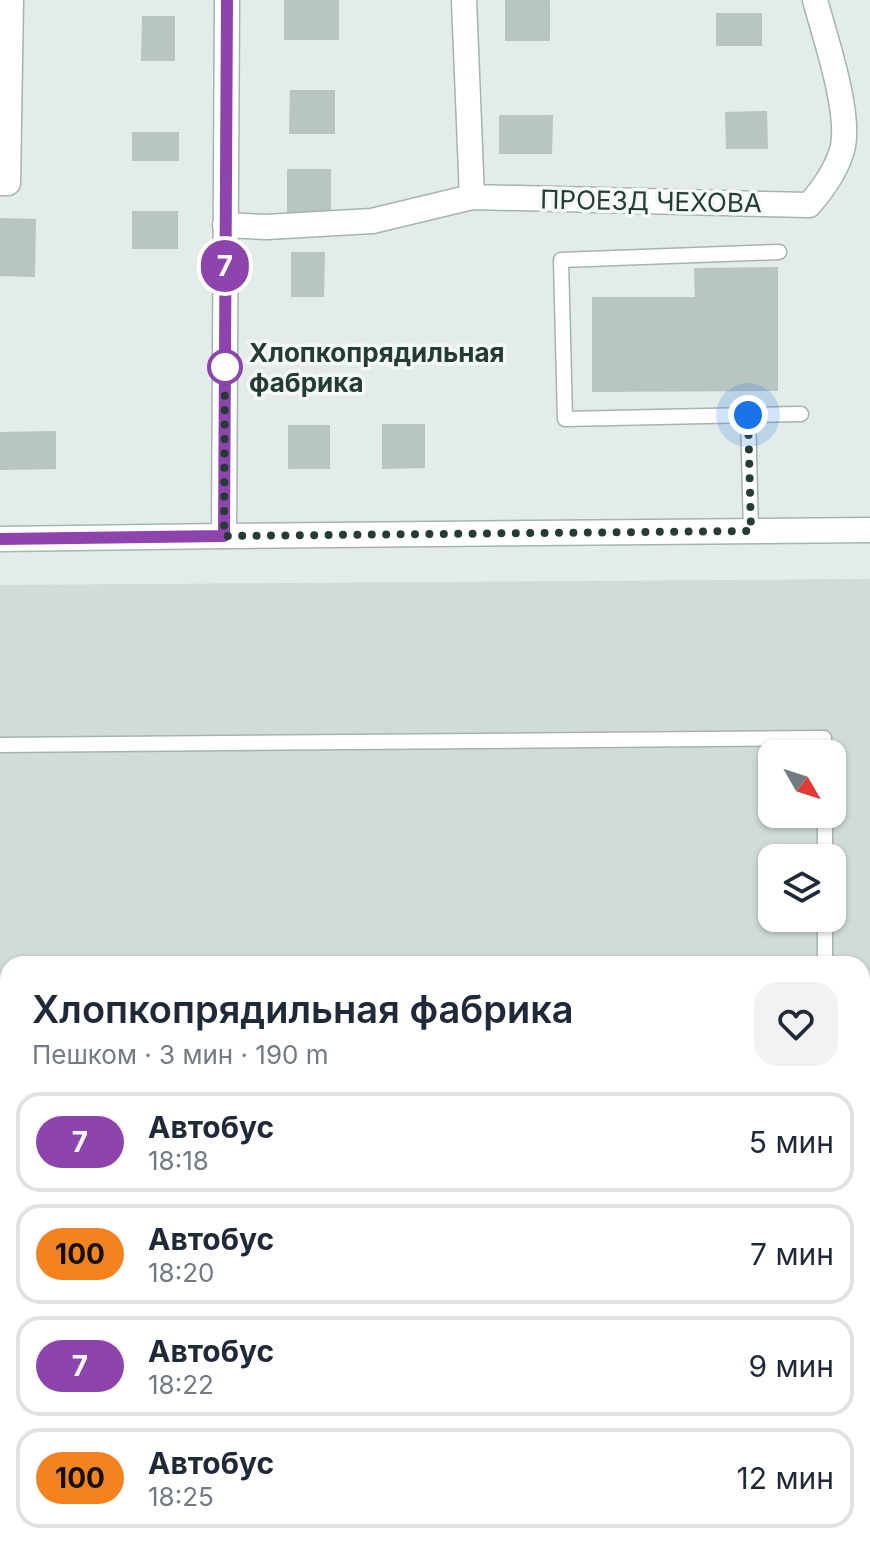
<!DOCTYPE html>
<html lang="ru">
<meta charset="utf-8">
<style>
:root{--surface:#fff;--page:#f2f2f3;--text:#1f2937;--muted:#747a83;--line:#e0e1e3}
body{margin:0;font-family:Inter,sans-serif;background:var(--page);color:var(--text);height:100vh;display:flex;flex-direction:column;font-size:30px;white-space:nowrap}
*{box-sizing:border-box;margin:0}
p{font-size:26px;color:var(--muted)}
.icon{flex:none;width:44px;height:44px;fill:none;stroke:currentColor;stroke-width:2;stroke-linecap:round;stroke-linejoin:round}
.map{position:relative;flex:1;overflow:hidden}
.drawer{position:absolute;left:0px;top:956px;width:870px;height:602px;display:flex;flex-direction:column;background:var(--surface);border-radius:24px 24px 0 0;box-shadow:0 2px 6px #0004}
.drawer>*{flex:none}
.badge{padding:0 16px;border-radius:26px;font-size:28px;line-height:52px}
.needle{width:52px;rotate:129deg}
.buttons{position:absolute;left:758px;top:740px;display:grid;gap:16px}
.buttons a{display:grid;place-items:center;width:88px;height:88px;border-radius:16px;background:var(--surface);box-shadow:0 2px 6px #0004;font-size:40px}
.you{position:absolute;width:40px;height:40px;margin:-20px;border:6px solid #fff;border-radius:50%;background:#1a73e8;box-shadow:0 0 0 12px #1a73e833}
.map>.badge{position:absolute;translate:-50% -50%;box-shadow:0 0 0 4px #fff}
.round{display:grid;place-items:center;flex:none;width:84px;height:84px;border-radius:24px;background:var(--page)}
.overview{display:flex;align-items:center;justify-content:space-between;height:136px;padding:0 32px}
h1{font-size:38px;font-weight:600;line-height:60px}
ul{padding:0;list-style:none}
li{display:flex;align-items:center;gap:24px;height:100px;margin:0 16px 12px;padding:0 16px;border:4px solid var(--line);border-radius:24px}
li div{flex:1}
li b{display:block;font-size:30px}
li em{font-style:normal}
li .badge{min-width:88px;font-weight:700;text-align:center}
.map>svg:first-child{display:block}
.built{fill:#d1dcd6;fill-rule:evenodd}
.building{fill:#b9c6c0;stroke:#b6c5be;stroke-width:2}
.lines{fill:none;stroke-linecap:round;stroke-linejoin:round}
.lane-casing{stroke:#a6b4ae;stroke-width:17}
.street-casing{stroke:#a6b4ae;stroke-width:27}
.secondary-casing{stroke:#a2b7ae;stroke-width:27}
.lane{stroke:#fff;stroke-width:14}
.street{stroke:#fff;stroke-width:24}
.secondary{stroke:#fff;stroke-width:24}
.line-casing{stroke:#fff;stroke-width:18}
.line{stroke:#8e44ad;stroke-width:12}
.walk{stroke:#243c34;stroke-width:8;stroke-dasharray:0 14.4}
.stop-dot{fill:#fff;stroke:#8e44ad;stroke-width:4}
.labels{text-anchor:middle;dominant-baseline:central;stroke-width:7;stroke-linejoin:round;paint-order:stroke}
.street-label{font-size:26px;fill:#243c34;stroke:#f4f9f6}
.stop-label{font-size:26px;font-weight:bold;fill:#243c34;stroke:#f4f9f6;text-anchor:start}
</style>
<div class="map">
<svg width="870" height="1557" viewBox="0 0 870 1557">
<rect width="100%" height="100%" fill="#e3ece7"/>
<path class="built" d="M870 579V1557H0V585ZM772 754H832V814H772ZM772 858H832V918H772ZM8 964H862V1550H8Z"/>
<path class="building" d="M285 0H338V39H285Z
M506 0H549V40H506Z
M717 14H761V45H717Z
M143 17H174V60H142Z
M291 91H334V133H290Z
M766 112 767 148H727L726 113Z
M500 116H552L551 153H500Z
M133 133H178V160H133Z
M288 170H330V212H288Z
M133 212H177V248H133Z
M0 219 35 220 34 276 0 275Z
M292 253H324L323 296H292Z
M777 268V390L593 391V298H696L695 269Z
M383 425H424V467L383 468Z
M289 426H329V468H289Z
M55 432V468L0 469V433Z"/>
<g class="lines">
<defs>
<path id="lane" d="M779 252 561 260 565 419 801 414
M748 415 751 531
M0 745 824 738V754
M825 814V858
M825 918V964
M0 1532H8
M24 1557 25 1550"/>
<path id="street" d="M464 0 472 197 809 205C823 189 838 168 843 146 850 110 825 37 815 0
M0 183H8L11 0
M225 225 266 227 372 221 472 197
M224 536 870 530"/>
<path id="secondary" d="M0 539 224 536 227 0"/>
</defs>
<use href="#lane" class="lane-casing"/>
<use href="#street" class="street-casing"/>
<use href="#secondary" class="secondary-casing"/>
<use href="#lane" class="lane"/>
<use href="#street" class="street"/>
<use href="#secondary" class="secondary"/>
</g>
<g class="lines">
<defs>
<path id="line" d="M0 539 224 536 227 0"/>
</defs>
<use href="#line" class="line-casing"/>
<use href="#line" class="line"/>
<path class="walk" d="M225 367 224 536 751 531 748 415"/>
</g>
<circle class="stop-dot" cx="225" cy="367" r="16"/>
<g class="labels">
<g class="street-label">
<text transform="translate(651 201) rotate(1)">ПРОЕЗД ЧЕХОВА</text>
</g>
<g class="stop-label">
<text x="249" y="352">Хлопкопрядильная<tspan x="249" dy="30">фабрика</tspan></text>
</g>
</g>
</svg>
<div class="buttons">
<a><svg class="needle" viewBox="-14 -14 28 28"><path d="M0-13l5 13h-10z" fill="#e53935"/><path d="M0 13l5-13h-10z" fill="#747a83"/></svg></a>
<a><svg class="icon" aria-label="layers" viewBox="0 0 24 24"><path d="M12 4l9 5-9 5-9-5zM3 14l9 5 9-5"/></svg></a>
</div>
<div class="you" style="left:748px;top:415px"></div>
<b class="badge" style="left:225px;top:266px;background:#8e44ad;color:#fff">7</b>
<section class="drawer">
<div class="overview"><div><h1>Хлопкопрядильная фабрика</h1><p>Пешком · 3 мин · 190 m</p></div><a class="round"><svg class="icon" aria-label="heart" viewBox="0 0 24 24"><path d="M12 20l-8-8c-3-5 5-10 8-4 3-6 11-1 8 4z"/></svg></a></div>
<ul>
<li><span class="badge" style="background:#8e44ad;color:#fff">7</span><div><b>Автобус</b><p>18:18</p></div><em>5 мин</em></li>
<li><span class="badge" style="background:#f58220;color:#111">100</span><div><b>Автобус</b><p>18:20</p></div><em>7 мин</em></li>
<li><span class="badge" style="background:#8e44ad;color:#fff">7</span><div><b>Автобус</b><p>18:22</p></div><em>9 мин</em></li>
<li><span class="badge" style="background:#f58220;color:#111">100</span><div><b>Автобус</b><p>18:25</p></div><em>12 мин</em></li>
</ul>
</section>
</div>
